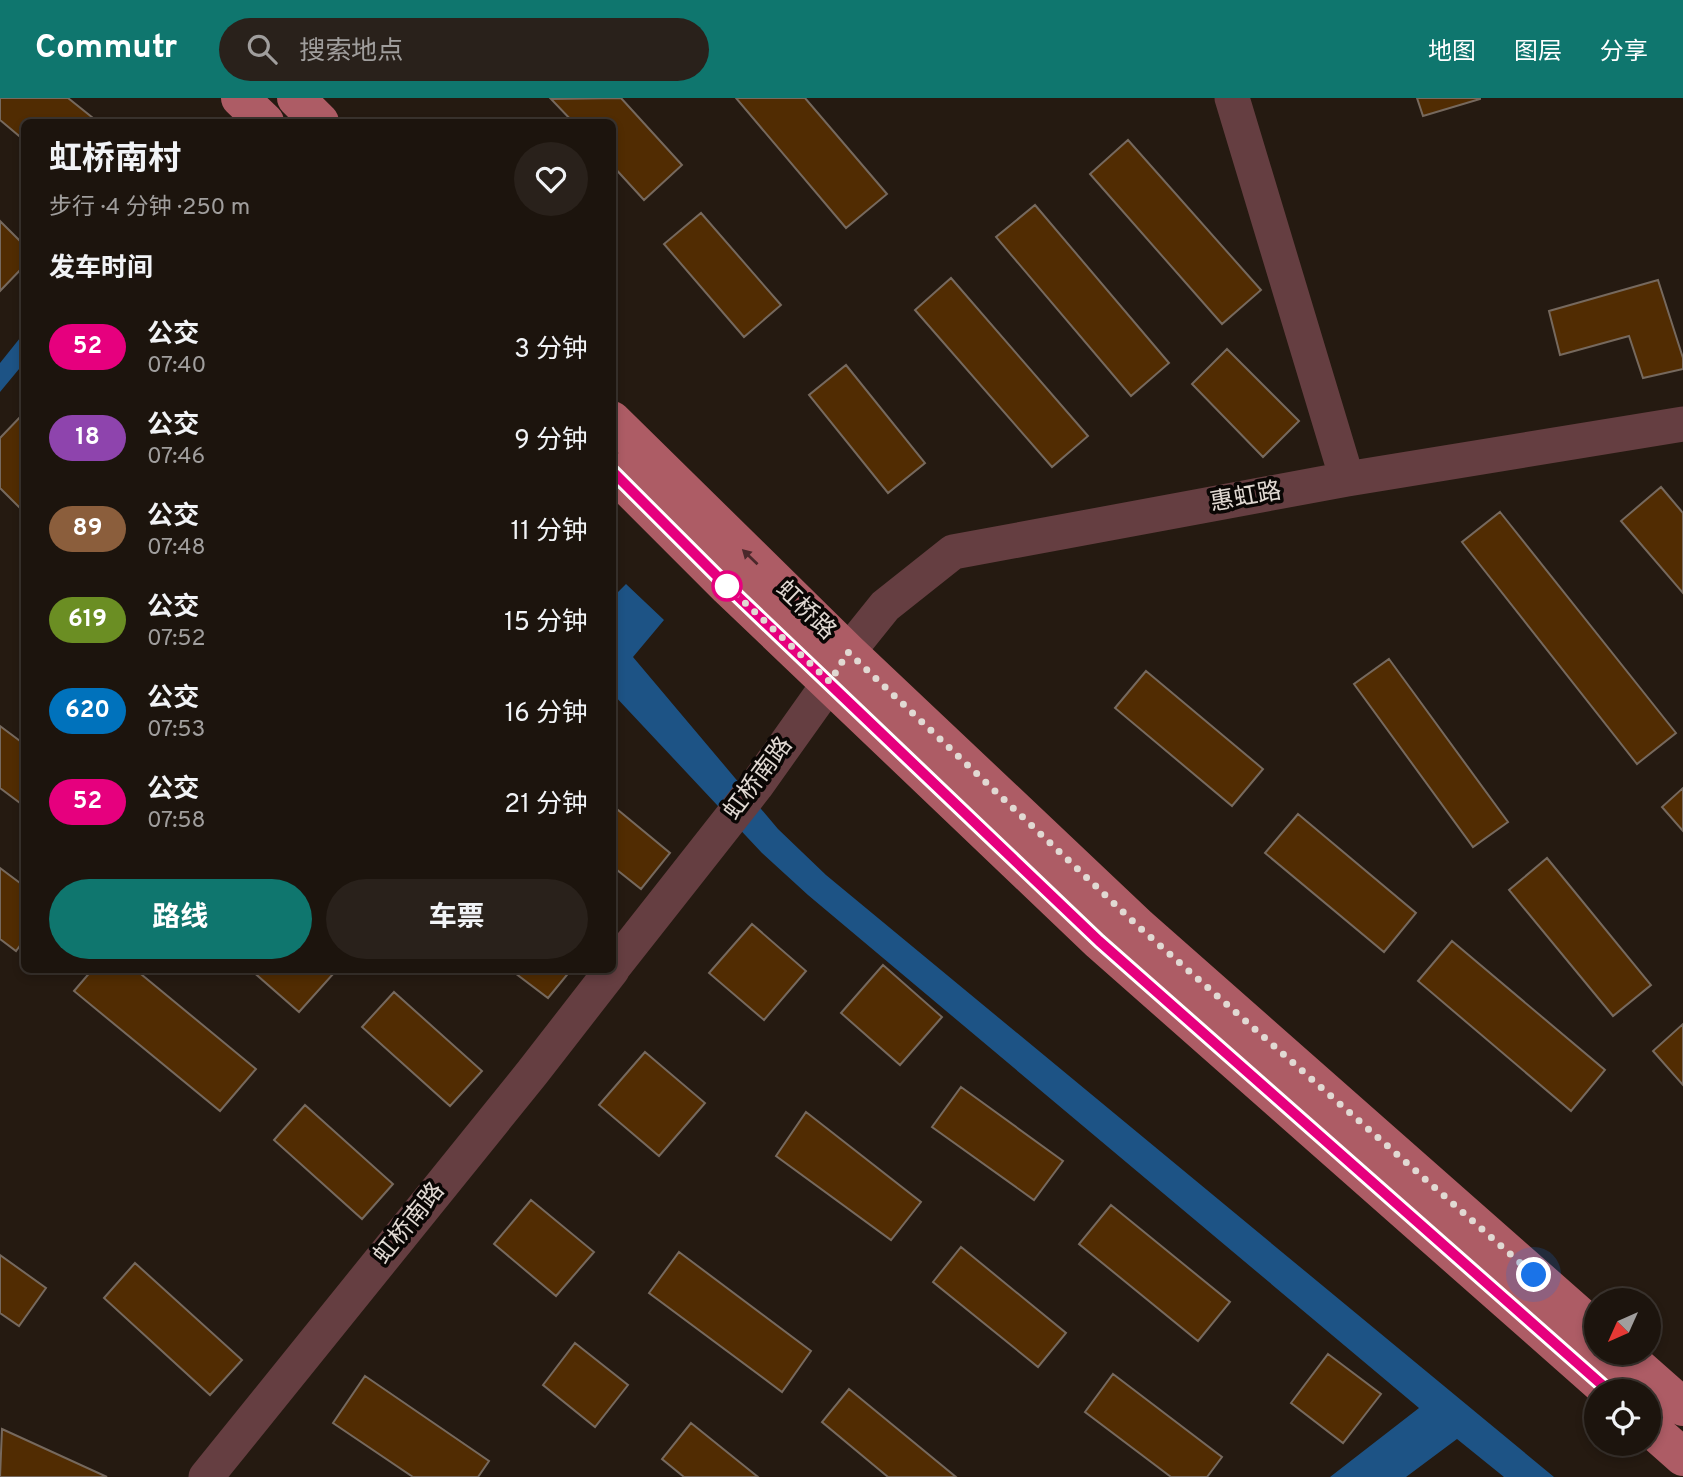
<!DOCTYPE html>
<html lang="zh">
<meta charset="utf-8">
<style>
:root{--surface:#1c140d;--page:#29211b;--text:#f1f3f6;--muted:#a09e9d;--line:#3a332e;--accent:#0f766e}
body{margin:0;font-family:Overpass,"Noto Sans SC",sans-serif;background:var(--page);color:var(--text);height:100vh;display:flex;flex-direction:column;font-size:26px;white-space:nowrap}
*{box-sizing:border-box;margin:0}
p{font-size:23px;color:var(--muted)}
.icon{flex:none;width:38px;height:38px;fill:none;stroke:currentColor;stroke-width:2;stroke-linecap:round;stroke-linejoin:round}
.map{position:relative;flex:1;overflow:hidden}
.panel{position:absolute;left:21px;top:21px;width:595px;height:854px;display:flex;flex-direction:column;background:var(--surface);border-radius:10px;box-shadow:0 4px 10px #0003,0 0 0 2px var(--line)}
.panel>*{flex:none}
.badge{padding:0 14px;border-radius:23px;font-size:24px;line-height:46px}
.needle{width:46px;rotate:225deg}
.controls{position:absolute;left:1584px;top:1190px;display:grid;gap:14px}
.controls a{display:grid;place-items:center;width:77px;height:77px;border-radius:50%;background:var(--surface);box-shadow:0 4px 10px #0003,0 0 0 2px var(--line);font-size:35px}
.you{position:absolute;width:35px;height:35px;margin:-18px;border:5px solid #fff;border-radius:50%;background:#1a73e8;box-shadow:0 0 0 10px #1a73e833}
.map>.badge{position:absolute;translate:-50% -50%;box-shadow:0 0 0 4px #fff}
h2{padding:0 28px;font-size:26px;line-height:63px}
.round{display:grid;place-items:center;flex:none;width:74px;height:74px;border-radius:37px;background:var(--page)}
.overview{display:flex;align-items:center;justify-content:space-between;height:119px;padding:0 28px}
h1{font-size:33px;font-weight:700;line-height:52px}
.cta{display:flex;gap:14px;margin-top:auto;padding:14px 28px}
.cta a{flex:1;height:80px;border-radius:42px;background:var(--accent);color:#fff;font-size:28px;font-weight:700;line-height:80px;text-align:center}
.cta a+a{background:var(--page);color:var(--text)}
ul{padding:0;list-style:none}
li{display:flex;align-items:center;gap:21px;height:91px;padding:0 28px}
li div{flex:1}
li b{display:block;font-size:26px}
li em{font-style:normal}
li .badge{min-width:77px;font-weight:700;text-align:center}
header{display:flex;align-items:center;gap:42px;box-sizing:border-box;height:98px;padding:0 35px;background:var(--accent);color:#fff}
header strong{font-size:33px}
nav{display:flex;gap:38px;margin-inline-start:auto;font-size:24px}
.search{width:490px;height:63px;background:var(--page);display:flex;align-items:center;gap:18px;box-sizing:border-box;padding:0 24px;border-radius:38px;color:var(--muted);font-size:26px}
.map>svg:first-child{display:block}
.water{fill:#1d5385}
.building{fill:#512c02;stroke:#76695e;stroke-width:2}
.lines{fill:none;stroke-linecap:round;stroke-linejoin:round}
.tertiary{stroke:#653e41;stroke-width:35}
.primary{stroke:#ad5c65;stroke-width:38}
.oneway{fill:#4b282b}
.line-casing{stroke:#fff;stroke-width:16}
.line{stroke:#e6007e;stroke-width:10}
.walk{stroke:#e1d9d3;stroke-width:7;stroke-dasharray:0 12.6}
.stop-dot{fill:#fff;stroke:#e6007e;stroke-width:3.5}
.labels{text-anchor:middle;dominant-baseline:central;stroke-width:7;stroke-linejoin:round;paint-order:stroke}
.street-label{font-size:24px;fill:#e1d9d3;stroke:#0a0604}
</style>
<header>
<strong>Commutr</strong>
<div class="search"><svg class="icon" aria-label="search" viewBox="0 0 24 24"><circle cx="10" cy="10" r="6"/><path d="M15 15l6 6"/></svg>搜索地点</div>
<nav><a>地图</a><a>图层</a><a>分享</a></nav>
</header>
<div class="map">
<svg width="1683" height="1379" viewBox="0 0 1683 1379">
<rect width="100%" height="100%" fill="#251a11"/>
<path class="water" d="M24 235V265L0 294V265Z
M626 486 664 522 633 559 778 731 826 777 1554 1379H1504L1457 1341 1406 1379H1330L1419 1310 808 797 762 755 613 596V499Z"/>
<path class="building" d="M0 0H68L98 24H24V42L0 22Z
M621 0 682 67 644 102 612 67V24H573L551 1Z
M736 0H805L887 96 846 130Z
M1417 0H1480V1L1423 18Z
M1128 42 1261 192 1222 226 1090 76Z
M1035 107 1169 265 1131 298 996 139Z
M701 115 781 207 744 239 664 146Z
M0 123 24 147V168L0 193Z
M951 180 1088 338 1052 369 915 212Z
M1658 182 1683 260V271L1643 280 1629 238 1560 257 1549 213Z
M1227 251 1299 323 1263 359 1192 286Z
M846 267 925 365 888 395 809 297Z
M23 316 24 318V414L0 390V340Z
M1661 389 1683 415V495L1621 423Z
M1500 414 1676 635 1637 666 1462 444Z
M1389 561 1508 724 1473 749 1354 586Z
M1146 573 1263 671 1232 708 1115 610Z
M0 628 24 646V708L0 690Z
M1683 690V733L1662 709Z
M612 707 670 755 641 791 612 768Z
M1298 716 1416 815 1384 854 1265 755Z
M1547 760 1651 887 1613 918 1509 792Z
M0 770 24 788V842L16 853 0 841Z
M752 826 806 873 764 922 709 875Z
M1452 843 1605 972 1571 1013 1418 883Z
M883 867 942 919 900 967 841 915Z
M92 872H136L256 971 220 1013 74 893Z
M251 872H329L334 875 299 914Z
M511 872H571L548 900Z
M394 894 482 973 450 1008 362 929Z
M1683 926V987L1653 953Z
M645 954 705 1005 659 1058 599 1007Z
M961 989 1063 1063 1034 1102 932 1029Z
M305 1007 393 1086 362 1121 274 1042Z
M806 1014 921 1104 891 1142 776 1058Z
M531 1102 594 1154 556 1198 494 1146Z
M1111 1107 1230 1204 1198 1243 1079 1146Z
M961 1149 1066 1235 1038 1269 933 1184Z
M679 1154 811 1253 782 1294 649 1195Z
M0 1157 46 1190 19 1228 0 1215Z
M135 1165 242 1262 210 1297 104 1200Z
M575 1245 628 1287 595 1329 543 1287Z
M1328 1256 1381 1296 1343 1345 1291 1305Z
M1113 1276 1222 1359 1207 1379H1171L1085 1314Z
M365 1278 489 1363 478 1379H413L333 1325Z
M849 1291 956 1379H888L822 1324Z
M691 1325 758 1379H684L662 1361Z
M2 1331 107 1379H0Z"/>
<g class="lines">
<path class="tertiary" d="M1232 0 1347 381
M612 871 756 688 830 584 848 554 885 508 953 454 1347 381 1683 326
M206 1379 532 975 612 872"/>
<path class="primary" d="M240 0 265 24
M296 0 320 24
M612 322 848 554 1139 829 1596 1232
M612 373 728 489 1099 843 1609 1293
M1622 1255 1683 1309
M1648 1328 1683 1359"/>
</g>
<defs><path id="oneway-solid" d="M-6-.8H1V-3.2L6.5 0L1 3.2V.8H-6Z" transform="scale(1.75)"/></defs>
<use class="oneway" href="#oneway-solid" transform="translate(750 459) rotate(-136)"/>
<g class="lines">
<defs>
<path id="line" d="M612 373 728 489 1099 843 1609 1293"/>
</defs>
<use href="#line" class="line-casing"/>
<use href="#line" class="line"/>
<path class="walk" d="M727 488 830 584 848 554 1139 829 1534 1177"/>
</g>
<circle class="stop-dot" cx="727" cy="488" r="14"/>
<g class="labels">
<g class="street-label">
<text transform="translate(1246 400) rotate(-10)">惠虹路</text>
<text transform="translate(805 513) rotate(44)">虹桥路</text>
<text transform="translate(759 681) rotate(-53)">虹桥南路</text>
<text transform="translate(410 1126) rotate(-51)">虹桥南路</text>
</g>
</g>
</svg>
<div class="controls">
<a><svg class="needle" viewBox="-14 -14 28 28"><path d="M0-13l5 13h-10z" fill="#e53935"/><path d="M0 13l5-13h-10z" fill="#a09e9d"/></svg></a>
<a><svg class="icon" aria-label="locate" viewBox="0 0 24 24"><circle cx="12" cy="12" r="6"/><path d="M12 2v4M12 18v4M2 12h4M18 12h4"/></svg></a>
</div>
<div class="you" style="left:1534px;top:1177px"></div>
<section class="panel">
<div class="overview"><div><h1>虹桥南村</h1><p>步行 · 4 分钟 · 250 m</p></div><a class="round"><svg class="icon" aria-label="heart" viewBox="0 0 24 24"><path d="M12 20l-8-8c-3-5 5-10 8-4 3-6 11-1 8 4z"/></svg></a></div>
<h2>发车时间</h2>
<ul>
<li><span class="badge" style="background:#e6007e;color:#fff">52</span><div><b>公交</b><p>07:40</p></div><em>3 分钟</em></li>
<li><span class="badge" style="background:#8e44ad;color:#fff">18</span><div><b>公交</b><p>07:46</p></div><em>9 分钟</em></li>
<li><span class="badge" style="background:#8b5e3c;color:#fff">89</span><div><b>公交</b><p>07:48</p></div><em>11 分钟</em></li>
<li><span class="badge" style="background:#6b8e23;color:#fff">619</span><div><b>公交</b><p>07:52</p></div><em>15 分钟</em></li>
<li><span class="badge" style="background:#0072bc;color:#fff">620</span><div><b>公交</b><p>07:53</p></div><em>16 分钟</em></li>
<li><span class="badge" style="background:#e6007e;color:#fff">52</span><div><b>公交</b><p>07:58</p></div><em>21 分钟</em></li>
</ul>
<div class="cta"><a>路线</a><a>车票</a></div>
</section>
</div>
